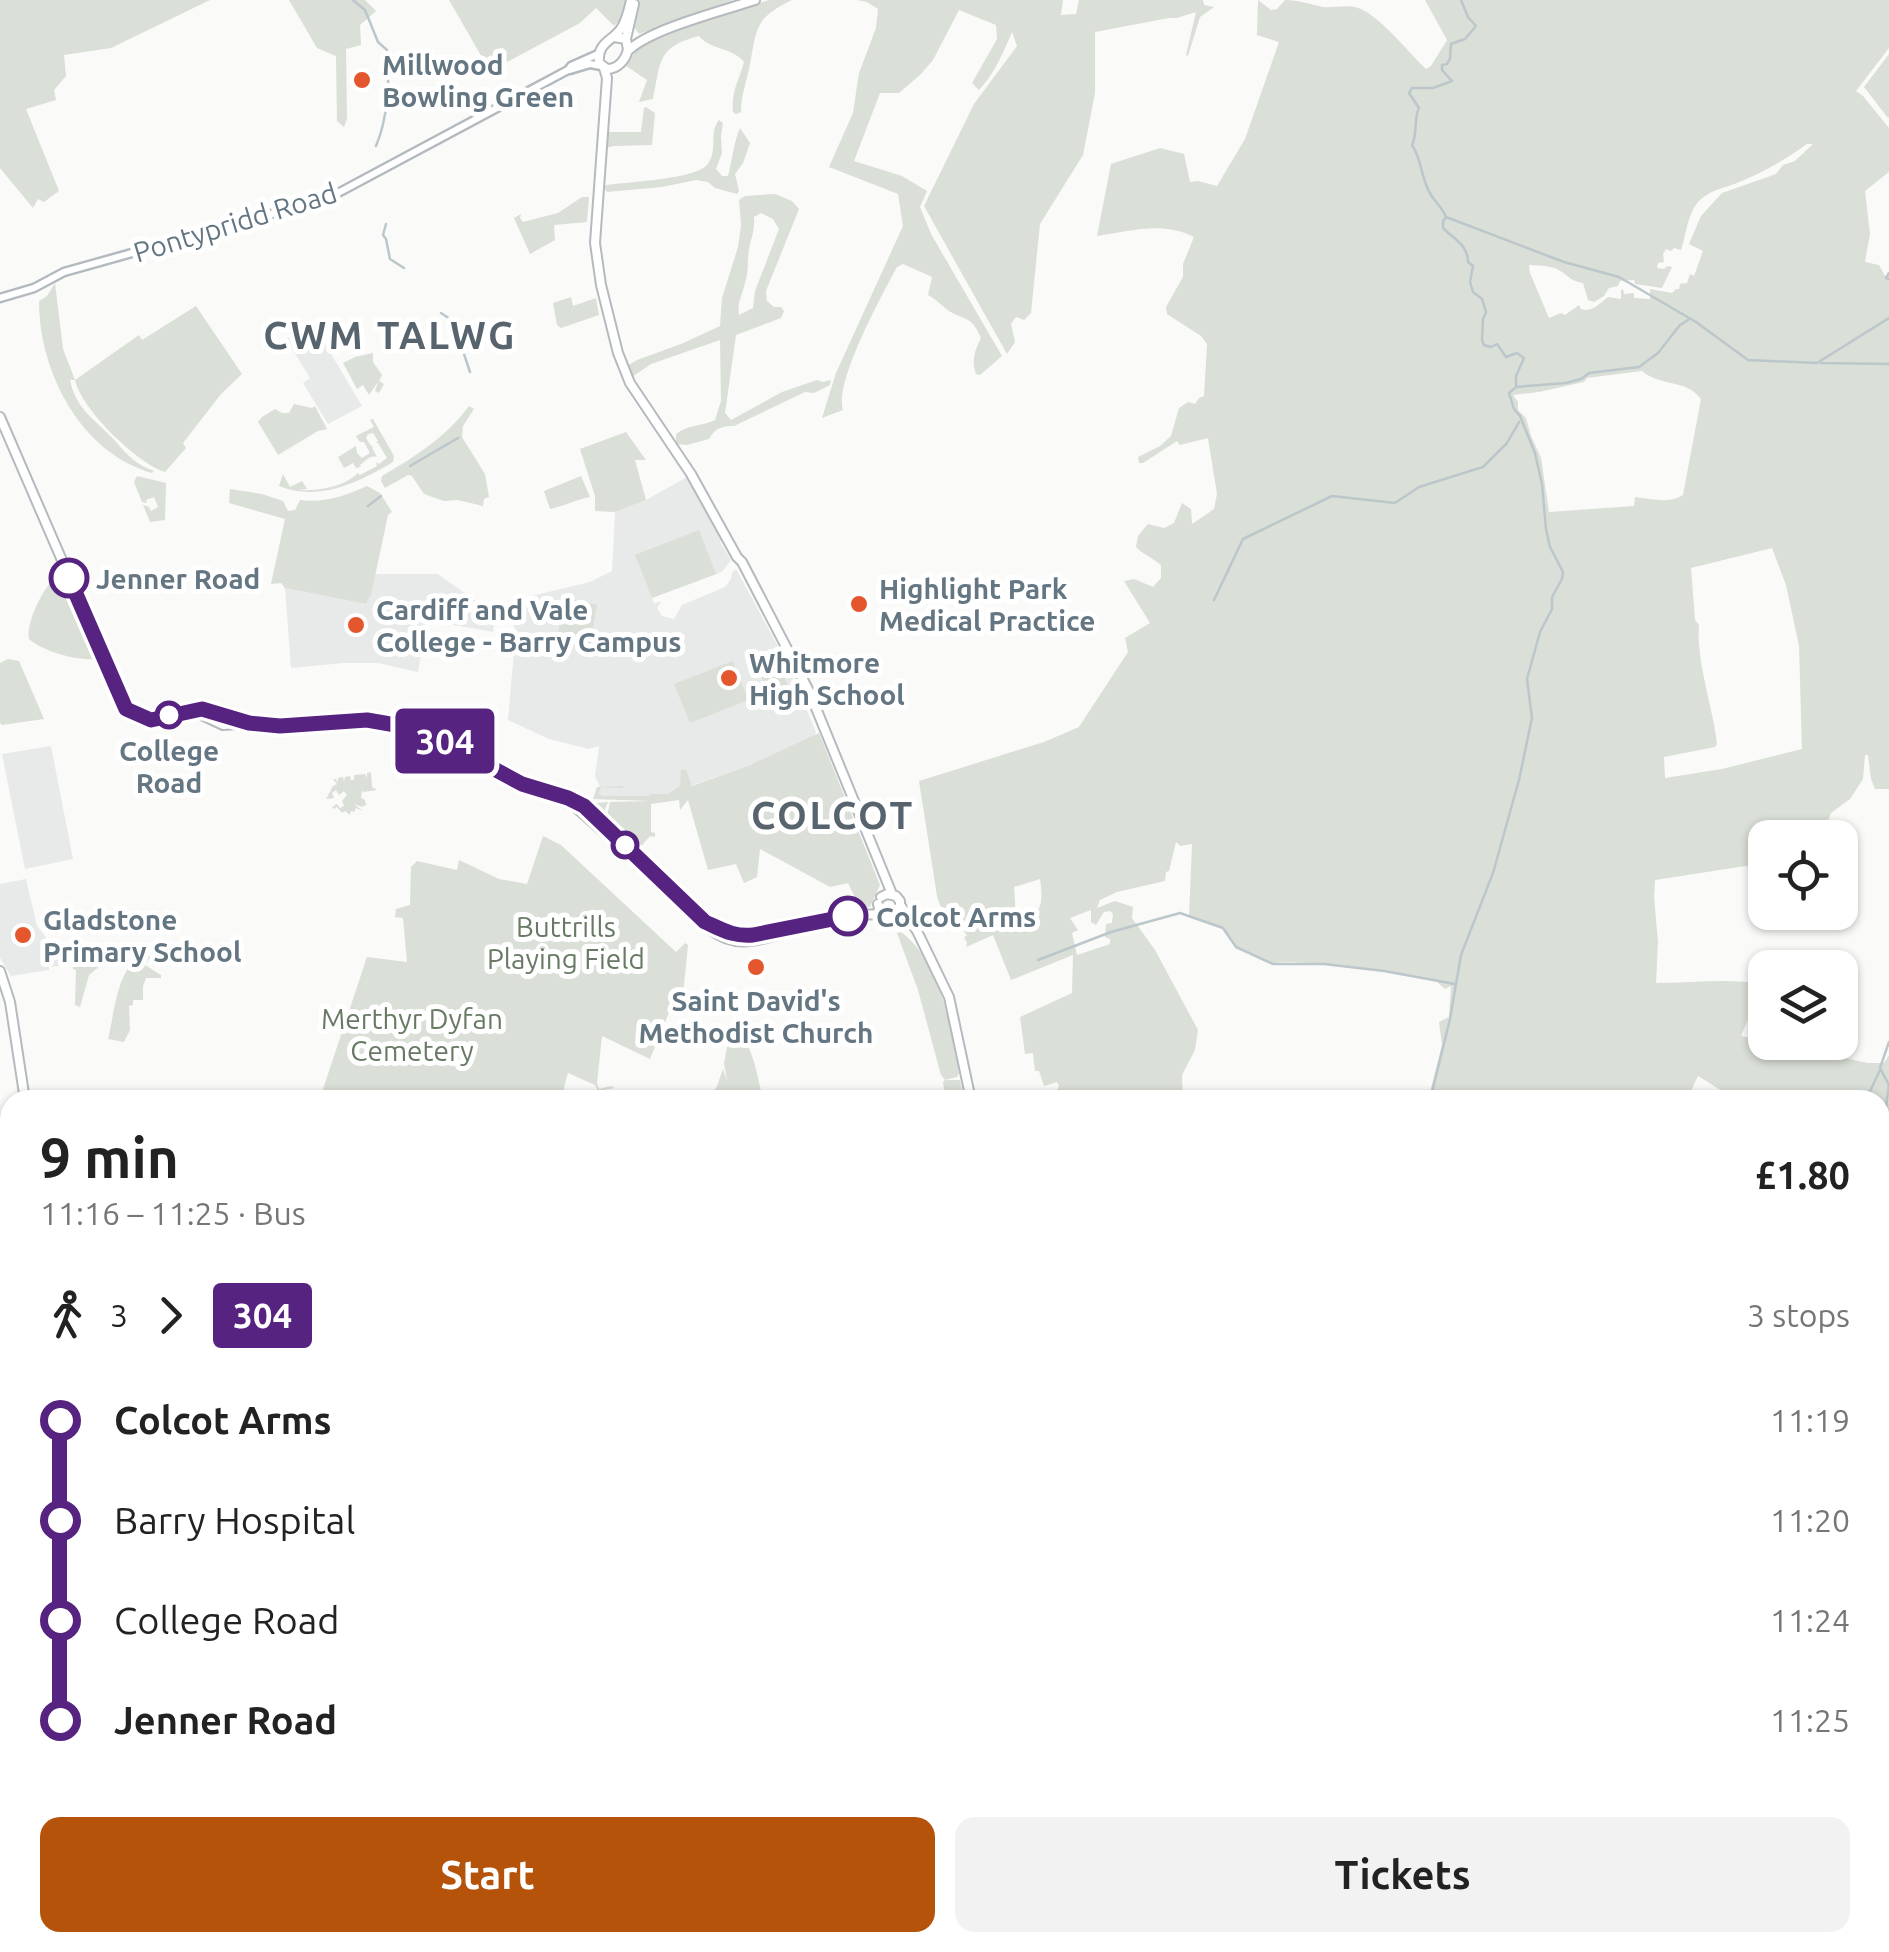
<!DOCTYPE html>
<meta charset="utf-8">
<style>
:root{--surface:#fff;--page:#f2f2f2;--text:#222;--muted:#767676;--accent:#b45309}
body{margin:0;font-family:Ubuntu,sans-serif;background:var(--page);color:var(--text);height:100vh;display:flex;flex-direction:column;font-size:38px;white-space:nowrap}
*{box-sizing:border-box;margin:0}
p{font-size:32px;color:var(--muted)}
.icon{flex:none;width:55px;height:55px;fill:none;stroke:currentColor;stroke-width:2;stroke-linecap:round;stroke-linejoin:round}
.map{position:relative;flex:1;overflow:hidden}
.sheet{position:absolute;left:0px;top:1090px;width:1890px;height:862px;display:flex;flex-direction:column;background:var(--surface);border-radius:30px 30px 0 0;box-shadow:0 2px 8px #0004}
.sheet>*{flex:none}
.badge{padding:0 20px;border-radius:8px;font-size:35px;line-height:65px}
.fabs{position:absolute;left:1748px;top:820px;display:grid;gap:20px}
.fabs a{display:grid;place-items:center;width:110px;height:110px;border-radius:20px;background:var(--surface);box-shadow:0 2px 8px #0004;font-size:50px}
.map>.badge{position:absolute;translate:-50% -50%;box-shadow:0 0 0 5px #fff}
.legs{display:flex;align-items:center;gap:15px;height:110px;padding:0 40px;font-size:32px}
.legs p{margin-inline-start:auto}
.headline{display:flex;align-items:center;justify-content:space-between;height:170px;padding:0 40px}
h1{font-size:55px;font-weight:700;line-height:75px}
.primary-button{display:flex;gap:20px;margin-top:auto;padding:20px 40px}
.primary-button a{flex:1;height:115px;border-radius:20px;background:var(--accent);color:#fff;font-size:40px;font-weight:700;line-height:115px;text-align:center}
.primary-button a+a{background:var(--page);color:var(--text)}
ul{padding:0 40px;list-style:none}
li{display:flex;align-items:center;gap:35px;height:100px;font-size:38px}
li i{display:grid;place-items:center;width:15px;height:100%;margin:0 12px;background:currentColor}
li i::after{content:'';width:25px;height:25px;margin:-12px;border:8px solid;border-radius:50%;background:var(--surface)}
li p{margin-inline-start:auto}
li:first-child i{background:linear-gradient(#0000 50%,currentColor 0)}
li:last-child i{background:linear-gradient(currentColor 50%,#0000 0)}
.map>svg:first-child{display:block}
.built{fill:#e8e9e9}
.green{fill:#dadfd7;fill-rule:evenodd}
.lines{fill:none;stroke-linecap:round;stroke-linejoin:round}
.stream{stroke:#bbc7cb;stroke-width:2.5}
.secondary-casing{stroke:#b3babf;stroke-width:11}
.primary-casing{stroke:#b5babe;stroke-width:12}
.secondary{stroke:#fff;stroke-width:6}
.primary{stroke:#fff;stroke-width:8}
.line-1-casing{stroke:#fff;stroke-width:22}
.line-1{stroke:#572381;stroke-width:15}
.poi-dot{fill:#e4572e;stroke:#fff;stroke-width:4}
.stop-1-dot{fill:#fff;stroke:#572381;stroke-width:5}
.labels{text-anchor:middle;dominant-baseline:central;stroke-width:10;stroke-linejoin:round;paint-order:stroke}
.poi-label{font-size:28px;font-weight:bold;fill:#657683;stroke:#fff;text-anchor:start}
.street-label{font-size:28px;fill:#657683;stroke:#fff}
.stop-label{font-size:28px;font-weight:bold;fill:#657683;stroke:#fff;text-anchor:start}
.park-label{font-size:28px;fill:#687a64;stroke:#fff}
.district-label{font-size:38px;font-weight:bold;letter-spacing:2.5px;fill:#57646e;stroke:#fff}
</style>
<div class="map">
<svg width="1889" height="1952" viewBox="0 0 1889 1952">
<rect width="100%" height="100%" fill="#fafaf8"/>
<path class="built" d="M314 325 362 406 328 424 303 383 310 378 286 339Z
M687 477 723 540 720 542 731 560 722 572 652 598 654 603 661 602 657 608 662 616 674 619 682 605 725 587 731 579 732 572 736 569 787 663 816 732 814 737 750 765 693 785 689 783 671 796 599 799 600 787 595 776 599 746 589 749 549 739 508 720 515 639 518 636 509 614 515 600 590 582 612 571 615 512 646 500Z
M375 574H438L495 615 493 632 426 620 418 672 378 663H344L291 668 285 588 366 604 371 595Z
M51 746 73 859 25 869 2 754Z
M26 879 37 926 68 965 49 967V970L11 976 0 958V884Z"/>
<path class="green" d="M0 0H210L111 48 64 55 66 76 54 90 56 100 26 109 59 191 44 202 38 199 33 208 0 168Z
M289 0H365L376 11 360 25 361 45 346 49 347 119 344 127 337 121 336 56 317 48Z
M449 0H628L625 15 614 26 596 8 580 23 490 71Z
M637 0H734L639 34 634 27 638 11Z
M769 0H792C755 18 757 27 750 64 747 81 741 94 741 112L736 114 733 112C731 91 739 81 744 62 732 47 710 50 699 36 656 47 661 63 653 99L639 102 647 80 626 66 638 47 707 19Z
M857 0H1063L1061 15 1076 14 1079 0H1203L1204 5 1214 7 1200 17 1188 56 1186 55 1196 12 1177 18H1169L1095 32V93L1083 155 1040 224 1031 313 1024 320 1016 317 1011 324 1015 342 1007 354 924 206 974 104 1017 46 1012 32C1003 53 995 73 979 90L972 83 997 39 996 25 959 10 933 60 920 75 899 93H880L854 161 902 176 927 191 920 207 931 234 1002 356 980 375 976 374C971 361 975 350 981 338 972 316 966 321 949 311 942 306 936 299 928 295L932 277 903 264 897 267C882 295 834 382 843 410L822 418 836 373 903 226 898 194 829 167 853 113 859 73 876 28 878 9 867 2Z
M1258 0 1271 10 1277 9 1285 0C1299 0 1309 4 1323 7 1333 8 1345 5 1355 7 1376 11 1409 53 1426 69L1431 66 1447 40 1425 0H1889V48L1856 91 1863 96 1889 128V172L1865 191 1870 234 1865 262 1879 265 1885 276 1889 275V789H1875L1871 779 1868 755H1865L1863 779 1850 799 1831 813 1822 837 1765 838V863L1655 880 1654 897 1658 942 1656 983C1692 983 1727 978 1763 984L1741 1036 1868 1063H1884L1889 1055V1952H1614V1942H1880V1100H1717L1722 1091 1698 1076 1688 1097 1680 1094 1677 1100H1428L1442 1045 1439 1022 1449 1017 1451 986 1445 989 1438 983 1439 980 1341 965 1289 962 1271 963 1235 947 1224 929 1189 917 1192 844 1180 846 1176 842 1169 871 1166 872 1165 881 1117 892 1100 900 1097 908 1115 901 1133 907 1132 918 1155 950 1198 1030 1195 1050 1182 1075 1183 1100H1050L1046 1093 1057 1090 1059 1086 1057 1082 1044 1086 1039 1071H1035L1033 1053 1025 1054 1020 1017 1072 993 1073 955 1011 980 993 935 966 947 967 943 964 937 967 936 958 921 947 925 937 896 919 781 1044 742 1079 727 1128 652 1125 638 1150 623 1124 581 1134 579 1153 587 1161 578V565C1153 558 1142 554 1136 547L1138 536 1148 524 1164 528 1174 523 1182 503 1191 509 1192 524 1214 509 1217 494 1208 438 1180 445 1177 441 1143 463H1139L1138 457 1160 446 1171 436 1179 408 1188 402 1195 404 1199 398 1204 396 1207 344 1201 336 1167 314 1166 307 1183 277V264L1194 237C1162 221 1131 231 1097 236L1111 164 1160 148 1184 154 1190 182 1198 181 1217 186 1245 139 1279 42 1257 35ZM1807 144H1813L1795 161 1783 165 1776 174 1722 193 1701 216 1689 244 1703 251 1694 276 1690 274 1687 283 1680 284 1679 289H1676L1672 293 1650 289V299L1634 298V293L1624 294 1623 289 1621 290V299L1608 297C1600 303 1592 313 1581 309L1579 305 1565 315 1561 313 1549 318 1530 273 1529 265C1541 266 1552 265 1562 272 1570 278 1572 281 1583 283L1588 300 1594 302 1604 296 1609 288 1618 286 1620 281 1634 280 1635 284 1662 288 1672 267 1667 266 1664 269 1657 268 1658 263 1664 262 1663 254 1666 249 1671 251 1674 248 1681 250C1687 233 1687 212 1701 199 1713 189 1725 188 1737 183 1762 173 1785 160 1807 144ZM1642 371C1663 388 1685 378 1701 399L1683 495C1669 504 1652 499 1635 497L1634 506 1549 512 1541 458 1531 436 1526 418 1518 410V402L1513 395 1539 392 1584 382 1587 378ZM1772 548 1786 585 1799 646 1802 749 1722 769 1665 778 1664 757 1715 747 1717 744C1713 707 1696 662 1699 625L1695 620 1691 568ZM1040 879C1043 900 1044 919 1016 918L1014 887ZM1091 910V922L1096 925 1104 912 1110 911 1113 914 1112 923 1106 924 1105 937 1110 939V944L1077 955 1072 933 1078 930 1070 918Z
M1889 54V116L1888 118 1864 87Z
M646 107 655 113 652 145 614 146 606 148V132H641L644 108Z
M719 120 723 123 721 136 722 153 716 169 722 176H728C732 161 734 141 740 128L750 143 743 163 735 174 739 191 737 194 715 188 708 182 696 180 662 187 607 192 604 188 606 185C628 182 695 179 707 165 719 150 708 134 719 120Z
M775 194 792 201 799 209 766 291 767 301 774 307H781L784 311 781 318 736 335 725 413 731 420 782 392 817 380 823 382 831 380 830 385 814 393 805 392 734 426C722 426 715 428 709 439L687 445 676 444V434C690 424 700 427 715 420L721 401 720 340 651 364 632 377 627 366 637 360 681 344 720 326 722 298 738 247 741 225 739 200 745 196ZM761 213 773 219 779 229 755 291 753 308 739 315C737 302 742 296 745 283 749 272 747 261 749 250 751 236 755 233 754 217Z
M582 197H589L587 222 554 225 555 240 530 254 514 218 521 214 520 218 523 222 558 213Z
M55 283 63 349 75 380 139 335 142 340 196 306 242 374 221 394 183 443 186 448 165 472C138 464 81 409 75 380H70C76 411 98 421 117 443 128 456 137 465 154 471L152 473C81 453 39 372 39 301L47 296Z
M571 297 573 306 596 298 599 315 561 328 557 325 553 303Z
M373 353V362L382 375 379 381 384 384 379 393 375 391 378 382 369 395 363 385 357 389 343 363 355 357Z
M294 404 312 408 315 406 327 429 318 431 278 455 258 422 262 417 275 409 282 413H289Z
M469 406 474 409 463 426 462 437 485 474 489 497 484 499 483 506 458 500 444 501 424 494 412 476 408 475 385 488 381 481 382 476C416 456 445 438 469 406Z
M373 419 394 456 393 462C358 483 318 502 279 486L283 474 290 487 302 481 307 489 297 490C321 491 344 487 358 473L360 475 377 466 376 462 379 464 387 458 378 443H376L378 441 373 433 368 434 366 438 371 446H373L372 448 377 457C369 455 366 461 360 465L361 467 356 468 353 463 344 468 338 457 356 446 357 453 362 458 370 453 364 442H360L356 436 374 427 370 420Z
M626 432 646 460H635L646 500 615 512 595 511V496L580 449Z
M137 476 166 483 165 520 150 522 143 505 149 507 151 511 158 507 154 497 146 500 147 503 142 502 134 482Z
M581 476 590 497C575 500 564 506 550 509L544 491Z
M367 486 380 493 392 512 388 515 371 595 366 604 285 588 281 583 271 584 285 519 229 503 230 489 262 494 283 501 288 511 295 510 300 500C324 503 346 496 367 486Z
M699 530 716 574 652 598 635 555Z
M57 575 64 578 97 655 95 659C77 661 42 651 29 639 26 621 44 587 57 575Z
M565 598 597 605 589 649 556 643Z
M776 654 789 689 769 697 756 662Z
M8 659 19 661 44 719 2 725 0 723V663Z
M733 661 748 700 690 723 674 684Z
M819 733 880 885 870 907 860 908 848 883 830 887 760 849 757 877 744 883 736 864 708 870 688 800 680 810 679 800 651 804V832L655 833V837L650 836 638 850 619 827 631 842 633 848 628 841 591 809V805L600 808 595 803 608 802 604 812 607 817 610 802 651 801 593 799 597 787 624 786 622 788 601 787 599 794 603 796H649L650 794H668L680 786 681 770H686L692 786 750 765Z
M371 772 372 787 377 790 363 792 362 790 361 798 365 800 366 805 362 807 354 804 363 811 356 808 354 812 351 811 350 815 345 811 342 813 337 807 334 809 332 807 337 804 340 808 344 806 342 801 347 795 344 791 339 795 336 790 332 793 334 798 326 799 333 786 337 784 333 779H336L338 783V778L343 777 344 782 345 777 350 776 351 780H354V775L365 774 367 778V773Z
M543 836 561 845 676 952 685 943 688 945 682 1005H672L650 1059 602 1036 597 1083 599 1089 611 1086 615 1088 598 1091 595 1085 568 1073 564 1087 566 1100H331L323 1089 367 957 407 962 403 918 395 917 396 909 410 905 411 867 417 861 457 870 459 860 499 879 527 884Z
M901 932C942 963 950 1026 959 1073L957 1077 945 1080H960L964 1100H946L943 1082 945 1080 941 1075 918 990 897 933Z
M147 951 150 957 145 965 161 975V978H146L143 986V1000H133V1005L129 1006 130 1030 124 1042 108 1039C115 1011 117 964 147 951Z
M93 955 100 966 89 975 80 1007 75 1005 76 970 73 969 72 957Z
M731 1027C753 1039 757 1075 763 1100H727L726 1088 725 1100H709L717 1086 723 1069 727 1081 724 1063Z
M1019 1942 1611 1943V1952H1017Z
M424 1943H557L560 1952H432Z
M908 1943V1942L1010 1943 1008 1952H908Z"/>
<g class="lines">
<path class="stream" d="M353 0 365 10 378 42 387 50C390 80 388 118 376 146
M1461 0 1468 17 1476 26 1465 39 1451 44 1450 59 1447 64 1442 65V70L1452 81 1433 88H1412L1409 93 1419 108C1413 120 1418 134 1412 145 1422 159 1421 180 1431 195 1436 203 1442 207 1446 217L1564 262 1619 277 1696 322 1748 360 1817 363 1889 318
M386 224 383 235 386 239 390 259 404 268
M1889 273 1886 278 1889 279
M441 313 453 321 470 372
M1821 363 1889 364
M1516 387 1566 383 1581 379 1589 373 1639 367 1658 353 1680 325 1688 320
M410 466 458 438
M368 506 381 496
M1214 600 1243 539 1332 496 1395 503 1419 487 1483 467 1507 443 1519 422
M1038 960 1111 932 1180 913 1223 928 1236 947 1273 964H1324L1384 971 1455 984
M1889 1042 1880 1068 1889 1085 1883 1128 1889 1148
M1430 1100 1450 1019 1461 955 1493 873 1519 780 1532 718 1527 679 1540 632 1552 609V597L1562 579 1563 572 1550 547 1546 529 1542 484 1535 453 1520 416 1514 409 1509 393 1516 387V376L1524 358 1517 353 1506 357 1497 344 1491 347 1484 345 1482 340 1483 319 1486 312 1482 299 1473 292 1470 282 1473 266 1468 262C1468 245 1454 239 1443 228V221L1446 217
M1866 1100 1880 1070
M1880 1204 1889 1175"/>
<defs>
<path id="secondary" d="M570 70 590 64 601 66
M0 298 34 288 64 272 307 204 338 193 568 70 571 66 598 54
M0 1470 10 1480
M0 1480 6 1490"/>
<path id="primary" d="M614 37 626 39 628 50C625 60 618 69 607 69L599 63C597 41 613 42 622 27 627 19 629 9 631 0
M626 39 634 4
M630 49C654 28 722 11 755 0
M604 68 607 78 595 243 601 285 618 353 630 383 691 474 737 557 742 562
M0 417 128 713 143 721 197 708 245 721
M742 562 809 691 892 894
M191 710 223 725 249 723 287 726 367 721 391 724 428 734 445 742 523 784 574 806 629 854 632 855
M632 854 705 922 728 933 753 935 855 915 883 914
M878 904 880 912 885 916 894 915 900 910V901L896 896 887 894 881 897
M901 906 917 931 949 997 971 1100
M711 930C733 947 753 942 778 935
M0 971 10 1002 25 1100
M2 1512 6 1490
M0 1534 10 1502
M1013 1952 1015 1942"/>
</defs>
<use href="#secondary" class="secondary-casing"/>
<use href="#primary" class="primary-casing"/>
<use href="#secondary" class="secondary"/>
<use href="#primary" class="primary"/>
</g>
<g class="lines">
<defs>
<path id="line-1" d="M69 578 126 709 151 720 202 709 249 723 280 726 367 720 390 724 435 737 522 784 568 798 584 806 705 922C721 929 733 937 753 935L848 916"/>
</defs>
<use href="#line-1" class="line-1-casing"/>
<use href="#line-1" class="line-1"/>
</g>
<g class="poi-dot">
<circle cx="362" cy="80" r="10"/>
<circle cx="859" cy="604" r="10"/>
<circle cx="356" cy="625" r="10"/>
<circle cx="729" cy="678" r="10"/>
<circle cx="23" cy="935" r="10"/>
<circle cx="756" cy="967" r="10"/>
</g>
<g class="stop-1-dot">
<circle cx="69" cy="578" r="18"/>
<circle cx="169" cy="715" r="12"/>
<circle cx="625" cy="845" r="12"/>
<circle cx="848" cy="916" r="18"/>
</g>
<g class="labels">
<g class="poi-label">
<text x="382" y="64">Millwood<tspan x="382" dy="32">Bowling Green</tspan></text>
<text x="879" y="588">Highlight Park<tspan x="879" dy="32">Medical Practice</tspan></text>
<text x="376" y="609">Cardiff and Vale<tspan x="376" dy="32">College - Barry Campus</tspan></text>
<text x="749" y="662">Whitmore<tspan x="749" dy="32">High School</tspan></text>
<text x="43" y="919">Gladstone<tspan x="43" dy="32">Primary School</tspan></text>
<text x="756" y="1000" text-anchor="middle">Saint David's<tspan x="756" dy="32">Methodist Church</tspan></text>
</g>
<g class="street-label">
<text transform="translate(235 222) rotate(-17)">Pontypridd Road</text>
</g>
<g class="stop-label">
<text x="96" y="578">Jenner Road</text>
<text x="169" y="750" text-anchor="middle">College<tspan x="169" dy="32">Road</tspan></text>
<text x="876" y="916">Colcot Arms</text>
</g>
<g class="park-label">
<text x="566" y="926">Buttrills<tspan x="566" dy="32">Playing Field</tspan></text>
<text x="412" y="1018">Merthyr Dyfan<tspan x="412" dy="32">Cemetery</tspan></text>
</g>
<g class="district-label">
<text x="390" y="335">CWM TALWG</text>
<text x="833" y="815">COLCOT</text>
</g>
</g>
</svg>
<div class="fabs">
<a><svg class="icon" aria-label="locate" viewBox="0 0 24 24"><circle cx="12" cy="12" r="6"/><path d="M12 2v4M12 18v4M2 12h4M18 12h4"/></svg></a>
<a><svg class="icon" aria-label="layers" viewBox="0 0 24 24"><path d="M12 4l9 5-9 5-9-5zM3 14l9 5 9-5"/></svg></a>
</div>
<b class="badge" style="left:445px;top:741px;background:#572381;color:#fff">304</b>
<section class="sheet">
<div class="headline"><div><h1>9 min</h1><p>11:16 – 11:25 · Bus</p></div><b>£1.80</b></div>
<div class="legs"><svg class="icon" aria-label="walk" viewBox="0 0 24 24"><circle cx="13" cy="4" r="2"/><path d="M13 8l-2 6 4 7M11 14l-3 7M7 12l3-4h3l4 4"/></svg>3<svg class="icon" aria-label="forward" viewBox="0 0 24 24"><path d="M9 5l7 7-7 7"/></svg><b class="badge" style="background:#572381;color:#fff">304</b><p>3 stops</p></div>
<ul>
<li><i style="color:#572381"></i><b>Colcot Arms</b><p>11:19</p></li>
<li><i style="color:#572381"></i><span>Barry Hospital</span><p>11:20</p></li>
<li><i style="color:#572381"></i><span>College Road</span><p>11:24</p></li>
<li><i style="color:#572381"></i><b>Jenner Road</b><p>11:25</p></li>
</ul>
<div class="primary-button"><a>Start</a><a>Tickets</a></div>
</section>
</div>
